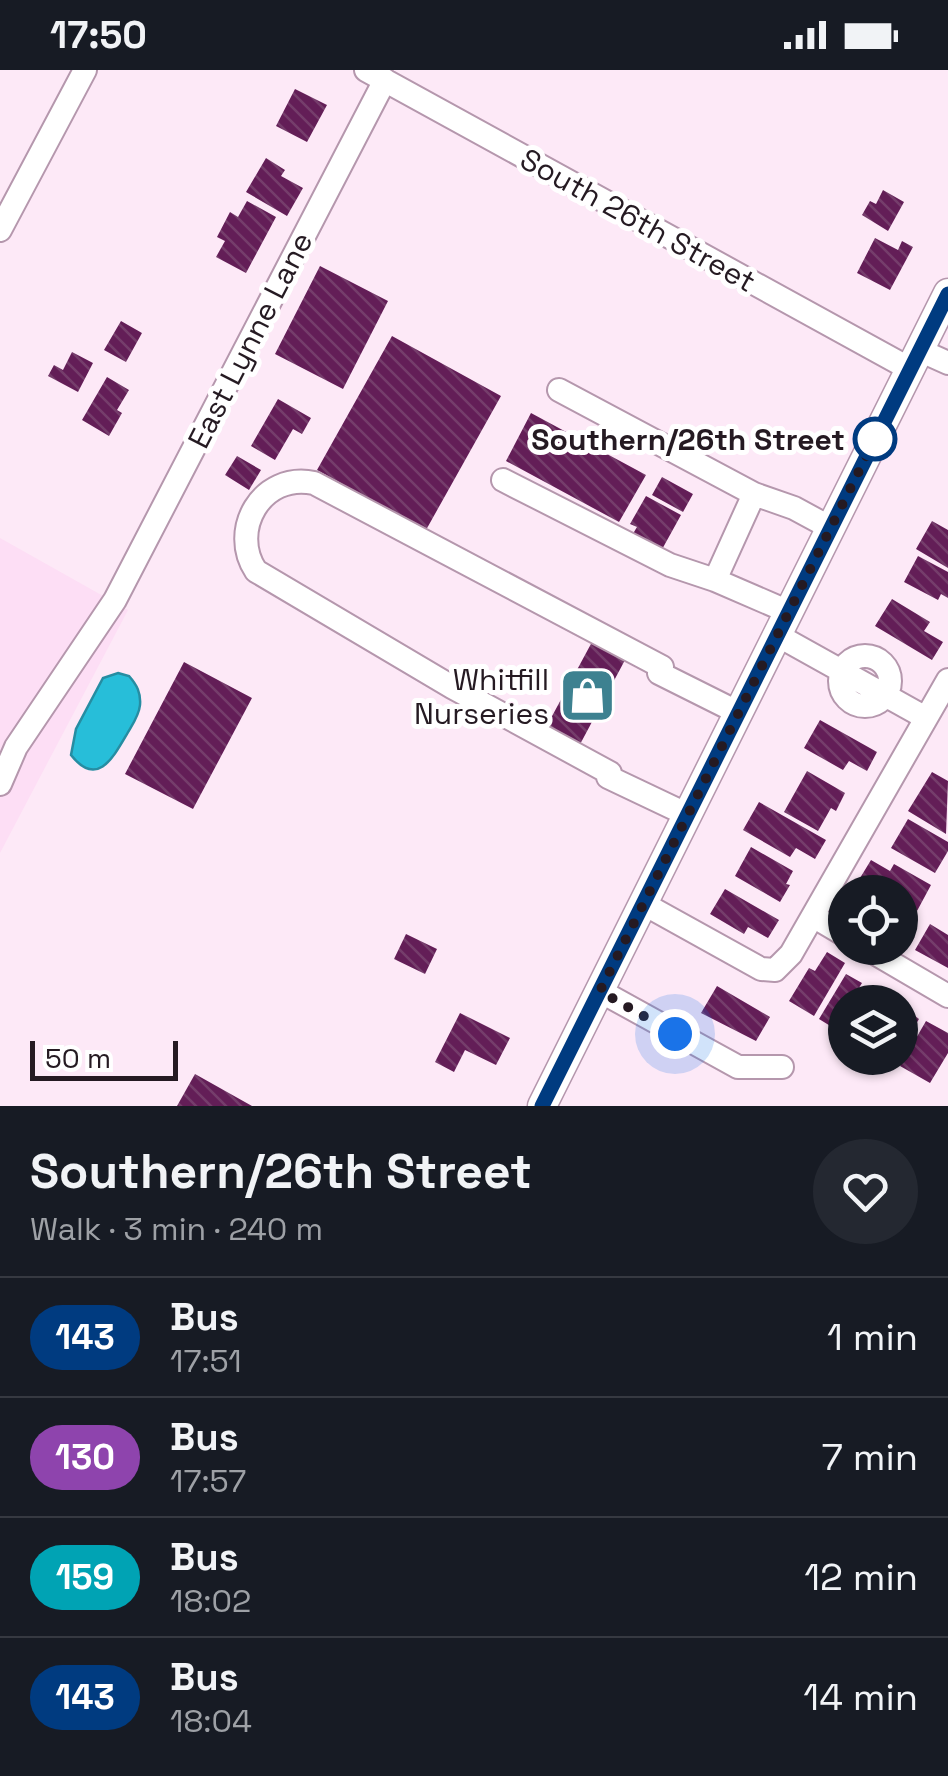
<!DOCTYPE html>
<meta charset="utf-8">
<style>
:root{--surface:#171b24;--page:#242831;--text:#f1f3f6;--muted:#9ea1a6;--line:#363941}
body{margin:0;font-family:"Space Grotesk",sans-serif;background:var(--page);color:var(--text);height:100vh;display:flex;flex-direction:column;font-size:38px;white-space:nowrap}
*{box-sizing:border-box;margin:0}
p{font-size:32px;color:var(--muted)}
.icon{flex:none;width:55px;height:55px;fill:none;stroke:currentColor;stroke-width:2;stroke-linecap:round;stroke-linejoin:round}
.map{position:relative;height:1036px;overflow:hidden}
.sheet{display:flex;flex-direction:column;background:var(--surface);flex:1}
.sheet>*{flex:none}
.badge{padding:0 20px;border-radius:32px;font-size:35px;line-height:65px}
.fabs{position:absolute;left:828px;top:805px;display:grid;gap:20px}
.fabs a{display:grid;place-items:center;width:90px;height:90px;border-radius:50%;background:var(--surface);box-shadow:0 2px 8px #0004;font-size:50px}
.scale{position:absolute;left:30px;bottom:25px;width:148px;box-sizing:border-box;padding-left:10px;border:5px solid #251a22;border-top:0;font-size:28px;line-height:35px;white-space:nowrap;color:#251a22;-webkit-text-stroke:8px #fff;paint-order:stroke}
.you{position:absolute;width:50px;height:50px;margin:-25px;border:8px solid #fff;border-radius:50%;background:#1a73e8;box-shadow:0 0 0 15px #1a73e833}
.map>.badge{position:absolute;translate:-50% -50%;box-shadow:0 0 0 5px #fff}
.round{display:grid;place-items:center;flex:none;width:105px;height:105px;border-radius:52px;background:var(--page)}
.overview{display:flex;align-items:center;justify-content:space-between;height:170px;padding:0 30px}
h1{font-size:48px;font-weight:800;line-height:75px}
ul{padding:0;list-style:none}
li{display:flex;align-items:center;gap:30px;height:120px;padding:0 30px;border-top:2px solid var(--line)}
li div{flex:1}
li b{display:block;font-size:38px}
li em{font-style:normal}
li .badge{min-width:110px;font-weight:700;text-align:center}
.status{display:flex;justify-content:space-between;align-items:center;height:70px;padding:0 50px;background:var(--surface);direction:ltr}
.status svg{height:28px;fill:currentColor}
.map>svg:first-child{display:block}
.built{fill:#fddef5}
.water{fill:#27bed9;stroke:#268da2;stroke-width:2.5}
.building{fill:url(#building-back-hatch)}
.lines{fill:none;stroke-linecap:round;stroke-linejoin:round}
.minor-casing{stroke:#b597ad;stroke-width:26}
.major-casing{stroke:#b597ad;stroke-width:31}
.minor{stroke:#fff;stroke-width:22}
.major{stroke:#fff;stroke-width:28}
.line-casing{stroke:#fff;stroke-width:22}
.line{stroke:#003b80;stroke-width:15}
.walk{stroke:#251a22;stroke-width:10;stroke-dasharray:0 18}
.stop-dot{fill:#fff;stroke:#003b80;stroke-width:5}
.labels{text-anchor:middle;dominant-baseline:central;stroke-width:10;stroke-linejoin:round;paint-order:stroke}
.street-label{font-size:30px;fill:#251a22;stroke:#fff}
.stop-label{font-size:30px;font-weight:bold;fill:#251a22;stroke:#fff;text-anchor:end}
.poi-label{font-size:30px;fill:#251a22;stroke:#fff;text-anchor:end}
</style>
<div class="status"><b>17:50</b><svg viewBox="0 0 49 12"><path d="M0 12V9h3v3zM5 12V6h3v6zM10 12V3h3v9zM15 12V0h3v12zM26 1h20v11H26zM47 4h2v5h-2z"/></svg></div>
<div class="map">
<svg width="948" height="1036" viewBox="0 0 948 1036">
<defs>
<pattern id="building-back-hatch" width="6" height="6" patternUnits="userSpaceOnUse" patternTransform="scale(2.5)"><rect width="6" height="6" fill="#631e57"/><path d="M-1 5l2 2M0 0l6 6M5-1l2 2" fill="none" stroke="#753d6b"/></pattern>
</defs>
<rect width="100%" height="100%" fill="#fde9f7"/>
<path class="built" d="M0 468 128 540 0 783Z"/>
<path class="water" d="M118 603 129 606C137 615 141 623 140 635 139 646 132 655 127 664 113 688 97 718 71 685L76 659 103 608Z"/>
<path class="building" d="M295 19 327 35 307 72 276 56Z
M266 88 285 100 281 106 303 118 287 146 246 122Z
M883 120 904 132 888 161 862 145 870 131 876 134Z
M247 131 276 147 246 203 216 187 225 171 217 167 230 142 238 147Z
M875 168 898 180 902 171 913 177 890 220 857 203Z
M320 196 388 231 343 319 275 284Z
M121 251 142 263 126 292 104 280Z
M392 266 501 326 426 460 317 400Z
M72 282 93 293 78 322 48 306 54 295 63 300Z
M107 307 129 320 117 340 122 343 109 366 82 350Z
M278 329 311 348 302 364 293 359 275 390 251 376Z
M531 343 646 405 619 452 506 391Z
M237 386 261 400 249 420 225 405Z
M662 407 693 424 683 442 652 425Z
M646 426 681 445 660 483 631 467 637 457 630 454Z
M932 451 948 460V498L916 479Z
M918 486 948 502V528L941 524 938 530 904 512Z
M892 529 930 552 924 561 943 572 932 590 875 556Z
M592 572 625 590 577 680 544 661Z
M184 592 252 628 193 739 125 704Z
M820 650 877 682 867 701 849 691 843 700 804 678Z
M807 701 845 723 836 741 831 738 818 761 784 742Z
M932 702 948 711 946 764 908 741Z
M759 732 826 770 815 789 796 778 790 787 743 760Z
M908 749 948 772V781L935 803 891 778Z
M751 777 793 801 786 814 790 815 780 832 735 806Z
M871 790 890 801 894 794 931 815 917 841 900 831V822H885L860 808Z
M725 819 779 850 768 868 748 857 744 864 710 844Z
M900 837 916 846 900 874Z
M930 854 948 865V898L915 880Z
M406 864 437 879 425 904 394 889Z
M827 882 845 893 814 946 789 931 809 898 815 901Z
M846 904 862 913 857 921 867 927 872 918 884 925 880 932H845V965L819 949Z
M717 916 770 947 756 971 701 943Z
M900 934 919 949 900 981Z
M460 943 510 968 496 995 465 980 454 1002 435 992Z
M926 951 948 963V983L930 1013 900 996Z
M195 1004 252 1036H177Z"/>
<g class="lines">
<defs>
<path id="minor" d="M366 0 910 299
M0 160 85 0
M919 280 948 293
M559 320 754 424 794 438 831 458
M503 410 670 495 715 510
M754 424 715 510 789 542
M777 565 926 648
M840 611a25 25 0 1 1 50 0a25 25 0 1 1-50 0Z
M659 603 739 643
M610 703 452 617 256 501C229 461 261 402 314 413L662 597
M608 707 688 745
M0 714 16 677 115 530 385 10
M644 834 761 899 775 900 791 884 948 610
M813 846 845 865
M866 878 948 926
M600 921 738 997H782"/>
<path id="major" d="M542 1036 948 223"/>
</defs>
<use href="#minor" class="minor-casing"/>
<use href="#major" class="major-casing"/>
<use href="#minor" class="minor"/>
<use href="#major" class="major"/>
</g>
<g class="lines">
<defs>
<path id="line" d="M542 1036 948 224"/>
</defs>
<use href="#line" class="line-casing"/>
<use href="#line" class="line"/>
<path class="walk" d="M675 964 600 921 875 369"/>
</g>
<defs>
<symbol id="shop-square" viewBox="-11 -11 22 22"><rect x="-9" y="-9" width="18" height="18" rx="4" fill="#3d8190" stroke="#fff"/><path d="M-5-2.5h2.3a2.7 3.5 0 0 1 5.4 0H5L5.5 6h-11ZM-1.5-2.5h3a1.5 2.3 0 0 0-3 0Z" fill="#fff"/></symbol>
</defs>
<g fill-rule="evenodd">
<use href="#shop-square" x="556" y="594" width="63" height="63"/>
</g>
<circle class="stop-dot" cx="875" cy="369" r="20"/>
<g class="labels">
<g class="street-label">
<text transform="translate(638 150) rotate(29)">South 26th Street</text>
<text transform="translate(250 270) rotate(-63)">East Lynne Lane</text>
</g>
<g class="stop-label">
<text x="845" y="369">Southern/26th Street</text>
</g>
<g class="poi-label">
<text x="549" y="609">Whitfill<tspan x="549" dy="34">Nurseries</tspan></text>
</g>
</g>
</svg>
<div class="fabs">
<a><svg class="icon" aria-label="locate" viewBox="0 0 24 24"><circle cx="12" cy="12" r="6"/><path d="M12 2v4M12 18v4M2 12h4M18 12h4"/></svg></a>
<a><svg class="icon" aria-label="layers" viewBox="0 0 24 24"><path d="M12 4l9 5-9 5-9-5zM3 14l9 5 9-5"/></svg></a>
</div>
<div class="scale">50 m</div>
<div class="you" style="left:675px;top:964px"></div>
</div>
<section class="sheet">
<div class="overview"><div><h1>Southern/26th Street</h1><p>Walk · 3 min · 240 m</p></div><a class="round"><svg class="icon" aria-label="heart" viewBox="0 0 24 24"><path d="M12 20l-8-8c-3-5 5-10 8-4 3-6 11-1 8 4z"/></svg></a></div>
<ul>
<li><span class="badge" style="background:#003b80;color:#fff">143</span><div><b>Bus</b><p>17:51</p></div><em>1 min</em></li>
<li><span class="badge" style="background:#8e44ad;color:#fff">130</span><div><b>Bus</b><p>17:57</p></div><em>7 min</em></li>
<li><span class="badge" style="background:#00a3b4;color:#fff">159</span><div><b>Bus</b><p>18:02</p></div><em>12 min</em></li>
<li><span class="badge" style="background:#003b80;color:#fff">143</span><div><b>Bus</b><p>18:04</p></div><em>14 min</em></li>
</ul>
</section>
